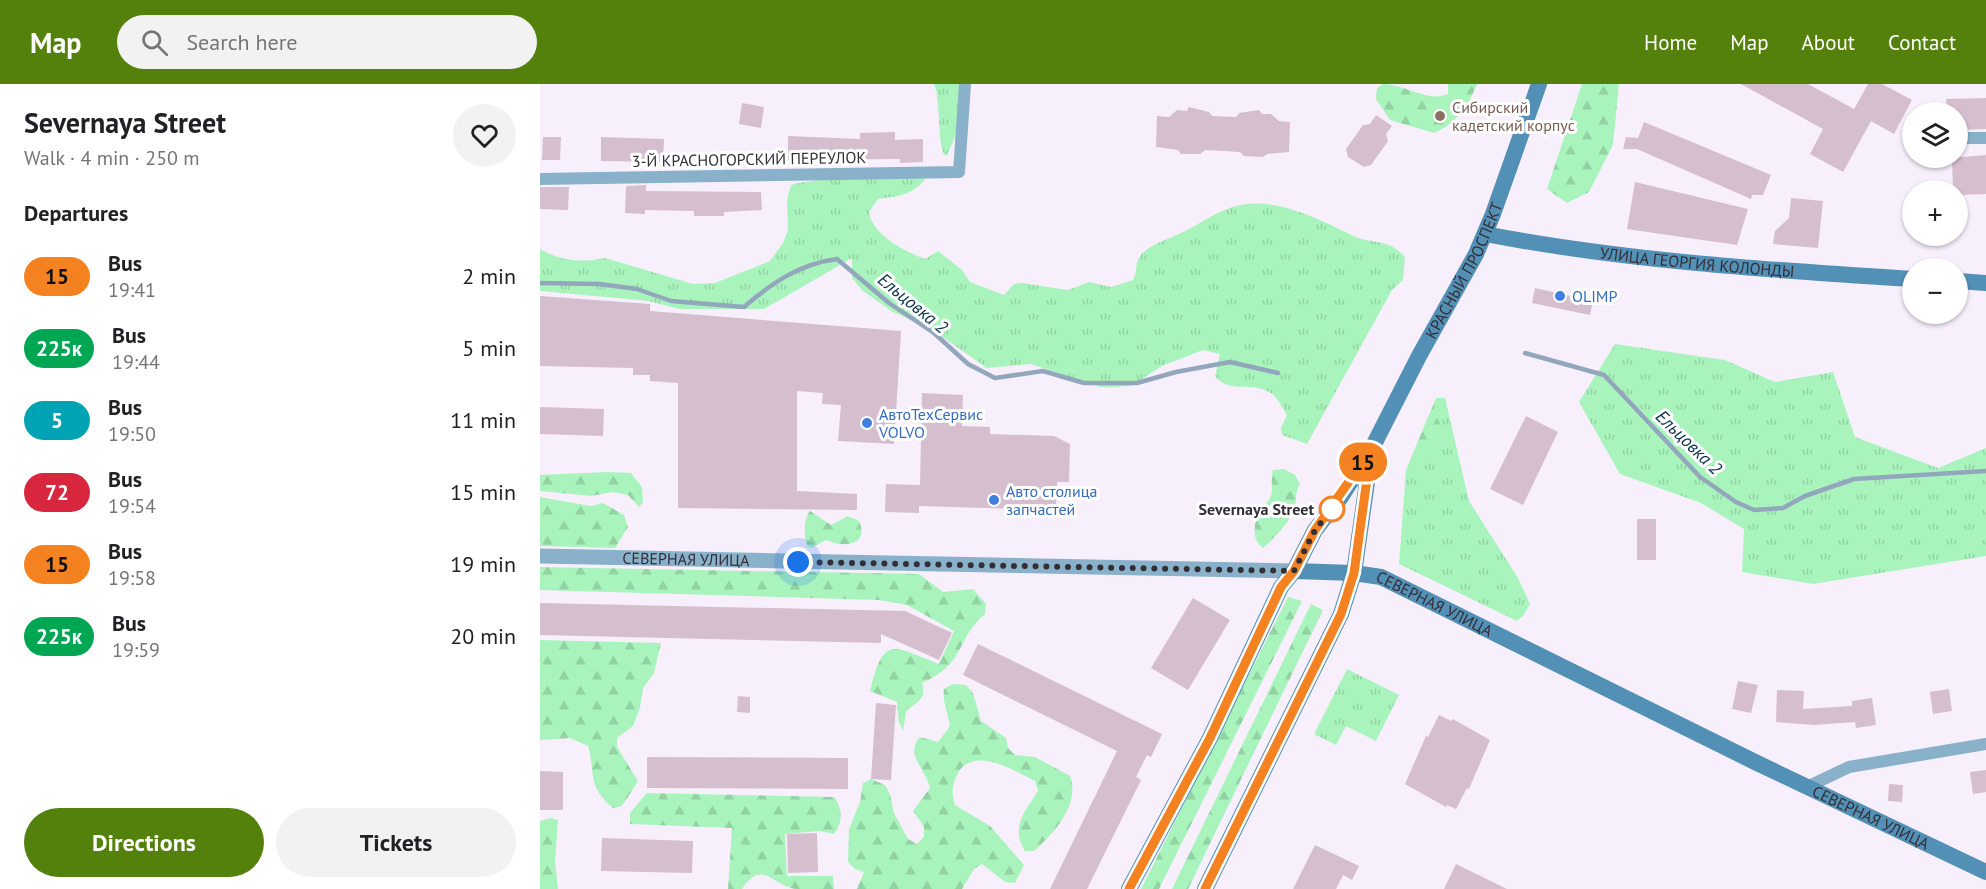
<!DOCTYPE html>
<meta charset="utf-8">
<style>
:root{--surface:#fff;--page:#f2f2f2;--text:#202124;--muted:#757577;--accent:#54810c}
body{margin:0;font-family:"PT Sans",sans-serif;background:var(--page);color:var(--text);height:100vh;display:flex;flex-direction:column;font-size:22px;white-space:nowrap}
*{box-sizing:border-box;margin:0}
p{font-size:20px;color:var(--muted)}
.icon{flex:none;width:33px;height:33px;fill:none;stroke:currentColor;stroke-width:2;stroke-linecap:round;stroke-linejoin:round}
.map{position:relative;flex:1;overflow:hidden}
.details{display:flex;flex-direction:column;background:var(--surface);width:540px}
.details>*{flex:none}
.badge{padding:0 12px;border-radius:20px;font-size:21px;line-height:39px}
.controls{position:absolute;left:1362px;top:18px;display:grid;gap:12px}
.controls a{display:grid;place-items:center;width:66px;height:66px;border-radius:50%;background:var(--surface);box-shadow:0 2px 4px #0004;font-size:30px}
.you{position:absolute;width:30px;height:30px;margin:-15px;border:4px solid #fff;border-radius:50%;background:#1a73e8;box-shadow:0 0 0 9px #1a73e833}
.map>.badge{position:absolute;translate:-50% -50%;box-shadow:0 0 0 3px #fff}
h2{padding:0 24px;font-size:22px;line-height:54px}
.round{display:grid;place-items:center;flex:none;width:63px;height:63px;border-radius:32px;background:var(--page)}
.headline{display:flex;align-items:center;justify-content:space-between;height:102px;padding:0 24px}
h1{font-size:28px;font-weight:800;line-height:45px}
.primary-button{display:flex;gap:12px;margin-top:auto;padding:12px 24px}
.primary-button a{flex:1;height:69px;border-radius:36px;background:var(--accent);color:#fff;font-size:24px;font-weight:800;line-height:69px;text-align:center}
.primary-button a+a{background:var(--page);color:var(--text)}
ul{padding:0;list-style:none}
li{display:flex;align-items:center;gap:18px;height:72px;padding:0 24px}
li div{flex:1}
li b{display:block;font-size:22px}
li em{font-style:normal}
li .badge{min-width:66px;font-weight:700;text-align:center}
header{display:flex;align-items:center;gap:36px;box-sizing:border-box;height:84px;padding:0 30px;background:var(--accent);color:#fff}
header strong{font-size:28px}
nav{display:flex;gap:33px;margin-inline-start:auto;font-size:21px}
.search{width:420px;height:54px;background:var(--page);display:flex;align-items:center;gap:15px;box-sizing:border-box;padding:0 21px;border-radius:33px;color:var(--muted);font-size:22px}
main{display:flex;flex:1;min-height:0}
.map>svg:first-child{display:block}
.grass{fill:url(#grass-tufts)}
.forest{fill:url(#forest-firs)}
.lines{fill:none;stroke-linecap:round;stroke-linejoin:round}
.stream{stroke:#92a7bc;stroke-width:4.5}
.building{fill:#d5bece}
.minor{stroke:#89b1ca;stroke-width:12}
.tertiary{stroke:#89b1ca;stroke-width:15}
.secondary{stroke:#5290b5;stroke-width:16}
.line-casing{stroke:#fff;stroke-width:14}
.line{stroke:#f58220;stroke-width:9}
.walk{stroke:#342e37;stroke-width:6;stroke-dasharray:0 10.8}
.education-dot{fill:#8d6e63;stroke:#fff;stroke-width:2}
.shop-dot{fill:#3f7fe0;stroke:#fff;stroke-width:2}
.stop-dot{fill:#fff;stroke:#f58220;stroke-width:3}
.labels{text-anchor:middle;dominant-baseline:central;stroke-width:6;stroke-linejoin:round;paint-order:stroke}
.education-label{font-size:16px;fill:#785e54;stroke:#fff;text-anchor:start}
.street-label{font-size:16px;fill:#342e37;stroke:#fff}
.shop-label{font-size:16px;fill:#366cbe;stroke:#fff;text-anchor:start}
.stop-label{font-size:16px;font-weight:bold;fill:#342e37;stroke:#fff;text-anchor:end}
.water-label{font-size:18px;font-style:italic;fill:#0a314a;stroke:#fff}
</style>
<header>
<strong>Map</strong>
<div class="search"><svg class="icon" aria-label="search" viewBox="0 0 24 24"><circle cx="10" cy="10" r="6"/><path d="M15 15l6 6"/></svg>Search here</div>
<nav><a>Home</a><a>Map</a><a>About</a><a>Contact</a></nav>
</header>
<main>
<section class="details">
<div class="headline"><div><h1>Severnaya Street</h1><p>Walk · 4 min · 250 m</p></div><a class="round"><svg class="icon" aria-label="heart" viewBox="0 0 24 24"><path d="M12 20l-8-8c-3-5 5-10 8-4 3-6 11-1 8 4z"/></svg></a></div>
<h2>Departures</h2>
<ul>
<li><span class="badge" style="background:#f58220;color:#111">15</span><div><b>Bus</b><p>19:41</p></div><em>2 min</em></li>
<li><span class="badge" style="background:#00a651;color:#fff">225к</span><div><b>Bus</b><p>19:44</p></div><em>5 min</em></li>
<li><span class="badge" style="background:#00a3b4;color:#fff">5</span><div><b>Bus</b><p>19:50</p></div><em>11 min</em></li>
<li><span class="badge" style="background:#d7263d;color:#fff">72</span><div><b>Bus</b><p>19:54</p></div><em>15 min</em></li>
<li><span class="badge" style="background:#f58220;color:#111">15</span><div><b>Bus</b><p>19:58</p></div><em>19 min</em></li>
<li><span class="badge" style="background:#00a651;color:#fff">225к</span><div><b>Bus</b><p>19:59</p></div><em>20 min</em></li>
</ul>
<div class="primary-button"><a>Directions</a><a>Tickets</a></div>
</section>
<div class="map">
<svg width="1446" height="805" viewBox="0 0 1446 805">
<defs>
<pattern id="grass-tufts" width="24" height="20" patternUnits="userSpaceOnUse" patternTransform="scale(1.5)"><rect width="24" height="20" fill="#a9f4bd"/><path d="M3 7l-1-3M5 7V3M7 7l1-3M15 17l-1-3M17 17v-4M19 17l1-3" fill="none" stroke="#92d2a3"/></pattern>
<pattern id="forest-firs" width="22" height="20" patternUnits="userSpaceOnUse" patternTransform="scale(1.5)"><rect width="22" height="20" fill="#a9f4bd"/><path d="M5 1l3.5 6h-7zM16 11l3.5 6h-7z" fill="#92d2a3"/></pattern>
</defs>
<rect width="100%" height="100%" fill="#f8effd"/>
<path class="grass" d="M394 0H419C422 24 419 52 406 72 396 64 402 17 394 0Z
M381 89 385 96C370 112 358 112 338 115L329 128C332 151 366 168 385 175L398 167 422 186 430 198 464 211 474 200 482 199 528 206 549 198 571 203 593 196C597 189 595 181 599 174 605 161 636 153 649 145 667 135 686 122 707 120 744 116 784 138 816 153 836 161 848 154 865 173L863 196 852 206 767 360 742 351 741 344 747 331C741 321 736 310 725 306 708 299 689 309 675 292L680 270 663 266 622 282 591 302 575 303H560L491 280 447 284 391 245 351 227 322 206 312 194V174L224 225H139L109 217 0 207V165C21 177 41 179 65 174L153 200 175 199 230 177 243 159 248 146 247 116 251 101C266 96 279 99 292 90Z
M1075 260 1185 276 1235 298 1293 288 1315 353 1398 384 1446 364V472L1273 500 1202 488 1204 445 1161 419 1080 390 1039 318Z
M896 314H905L929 417 978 494 990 520 983 532 977 537 859 480 866 386Z
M807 585 859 611 836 657 806 642 796 661 774 650Z"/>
<path class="forest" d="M843 0C865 0 888 19 908 10V0H937C927 24 918 38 894 49L850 36 836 15 837 4Z
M1042 0H1079L1073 61 1049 108 1027 119 1007 105Z
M895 330 900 339 894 360 875 382 871 375 889 331Z
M744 385 755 391 760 400C755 408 757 413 755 422 751 438 735 453 723 464 711 455 713 439 721 425 723 421 728 419 730 414 734 405 730 396 733 386Z
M68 388 91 389 102 403 103 418 99 423 88 411 73 408 51 412 0 407V391Z
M0 413 51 422 63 419 84 431 88 443 75 464 0 462Z
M270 427 291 441 308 432 319 437C330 462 303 464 286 456L271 464 267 462C264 452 263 435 270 427Z
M0 483 379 490 403 508 433 505 446 520 445 530C414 557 427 579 382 599 387 616 377 617 366 628L363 647 359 638 357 618 330 607C344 550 352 562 399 580L414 547 367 521 339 516 0 506Z
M748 513 762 517 619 805H601Z
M771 520 783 526 648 805H632Z
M0 556 121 559 114 589 103 604 100 624 93 642 77 654V663L98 697 82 722 73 724C46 701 56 689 48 662L30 654 0 656Z
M413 600 426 601 433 609 441 637 466 654 468 664 475 671 495 673 530 692C541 720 513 750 494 767H485C470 742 485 728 498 707L495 697C475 687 434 661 418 689 412 701 411 708 415 721L450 742 484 781 475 799 465 798 442 780 434 785 422 805H317L324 788 315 785 308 778 309 745 320 718 323 699 331 695 345 701 350 710 354 729 368 755 377 760 384 753V743L373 727 390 704C386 685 364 670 380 653L398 658 410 642C408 630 402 617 404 605Z
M107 709 294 713C303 725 303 738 294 750L280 747 245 750 247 792H293L294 805C281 805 268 805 255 805 233 802 222 774 202 805H188L192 744 90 740V729Z
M11 734 18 736 15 778 18 805H0V737Z"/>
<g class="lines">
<path class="stream" d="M0 199 59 200 97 205 131 217 204 223C232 199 259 180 297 175L349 219 394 249 428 280 455 294 503 287 544 299H597L636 288 690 278 738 289
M985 269 1064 291 1160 393 1196 418 1214 426 1243 424 1265 412 1314 395 1446 387"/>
</g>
<path class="building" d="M1201 0H1268L1314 25 1328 0H1342L1372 16 1354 50 1331 37 1303 88 1270 70 1283 45Z
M1446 14V45L1418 46V28H1407L1406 15Z
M202 19 224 23 221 44 199 40Z
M649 23 669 28 672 32 696 33 699 29 719 26 722 30H731L739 37 750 38 749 68 727 70 723 73 704 72 700 68 665 66 660 70H641L638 66 616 63 617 32 629 33 637 26 647 27Z
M836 31 852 42 846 50 848 57 831 81 824 83 808 73 806 65 823 41 830 40Z
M1104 38 1231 91 1223 111H1212L1211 115 1097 65H1083L1086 53 1098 54Z
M355 48V56L383 55V78L360 79V75L248 76V52L320 55V49Z
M3 53H21L20 76H2Z
M61 53 124 55 123 78 61 77Z
M1446 71V110L1418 111V106H1413L1412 74Z
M1095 98 1208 125 1197 161 1087 145Z
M106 101V107L221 108 222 126 184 128V132H154V127L105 126V130L85 129 86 102Z
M0 103H29L28 126 0 125Z
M1251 114 1283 117 1278 164 1233 160 1235 147 1249 134Z
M995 204 1053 217 1050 231 992 219Z
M0 212 110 220V227L361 247 354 360 298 357 301 321 282 320 283 309 257 307V407L317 410V426L138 424V299L110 297V291H93V284L0 282Z
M382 309 423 311 422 342 450 343V350L514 352 530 360 529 398H517L516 422H511V426L379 422V429L345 428 346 400 380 401Z
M0 323 64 325 63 352 0 350Z
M986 332 1018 348 983 421 950 405Z
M1097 435H1116V476H1097Z
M653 514 690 536 648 606 611 584Z
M0 519 365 527 412 549 399 576 341 550V559L0 551Z
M438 560 622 650 611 673 607 671 596 693 601 696 547 805H510L577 667 423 591Z
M1198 597 1218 601 1211 629 1192 625Z
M1409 605 1412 627 1393 630 1390 608Z
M1237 606 1264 607 1263 625 1312 622V617L1332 614 1336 641 1316 644 1315 638 1274 641 1236 638Z
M198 612 210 613V629L197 628Z
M336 619 356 621 351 696 331 695Z
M899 631 911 637 913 635 950 656 929 705 927 704 916 725 907 721 906 723 865 700 886 652 888 653Z
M107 673 308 674V705L107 704Z
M1446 686V708L1433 710 1430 688Z
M0 687 23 688V726H0Z
M1349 700 1363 701 1362 718 1348 717Z
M277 749 278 788 248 789 247 750Z
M62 754 153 757 152 789 61 787Z
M775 761 819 782 812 796 803 791 796 805H753Z
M916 780 967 805H904Z"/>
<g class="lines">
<path class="minor" d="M1418 54H1446
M0 95 419 88 425 0
M1269 702 1309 683 1446 660"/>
<path class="tertiary" id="s1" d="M0 472 754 487"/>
<g class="secondary">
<path id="s2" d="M945 150C1086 177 1230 186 1372 195"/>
<path d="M1418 197 1446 199"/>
<path id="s3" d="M754 487 814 489 841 493 1217 679 1446 788"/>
<path id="s4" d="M589 805 670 654 741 503 754 487 775 446 801 413 831 366 879 272 936 170 953 130 999 0"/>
<path d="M665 805 801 530 814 489 831 370"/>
</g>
</g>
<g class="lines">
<defs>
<path id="line" d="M589 805 670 654 741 503 754 487 775 446 831 366 814 489 801 530 665 805"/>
</defs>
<use href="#line" class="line-casing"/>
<use href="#line" class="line"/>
<path class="walk" d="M258 478 754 487 775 446 792 425"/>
</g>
<circle class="education-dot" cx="900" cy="32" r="6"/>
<g class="shop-dot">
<circle cx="1020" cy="212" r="6"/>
<circle cx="327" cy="339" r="6"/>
<circle cx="454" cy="416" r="6"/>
</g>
<circle class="stop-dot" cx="792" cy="425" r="12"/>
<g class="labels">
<g class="education-label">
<text x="912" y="23">Сибирский<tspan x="912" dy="18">кадетский корпус</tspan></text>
</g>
<g class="street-label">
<text transform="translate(209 75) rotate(-1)">3-Й КРАСНОГОРСКИЙ ПЕРЕУЛОК</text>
<text stroke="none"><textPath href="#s2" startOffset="214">УЛИЦА ГЕОРГИЯ КОЛОНДЫ</textPath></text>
<text stroke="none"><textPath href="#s4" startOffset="705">КРАСНЫЙ ПРОСПЕКТ</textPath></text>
<text stroke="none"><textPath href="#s1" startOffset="146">СЕВЕРНАЯ УЛИЦА</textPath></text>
<text stroke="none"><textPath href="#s3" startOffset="147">СЕВЕРНАЯ УЛИЦА</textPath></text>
<text stroke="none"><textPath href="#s3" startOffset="633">СЕВЕРНАЯ УЛИЦА</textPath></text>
</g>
<g class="shop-label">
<text x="1032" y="212">OLIMP</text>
<text x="339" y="330">АвтоТехСервис<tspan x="339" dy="18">VOLVO</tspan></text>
<text x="466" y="407">Авто столица<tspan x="466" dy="18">запчастей</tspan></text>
</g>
<g class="stop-label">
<text x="774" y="425">Severnaya Street</text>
</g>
<g class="water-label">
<text transform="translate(373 219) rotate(39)">Ельцовка 2</text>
<text transform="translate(1149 358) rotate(44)">Ельцовка 2</text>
</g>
</g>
</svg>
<div class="controls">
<a><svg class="icon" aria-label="layers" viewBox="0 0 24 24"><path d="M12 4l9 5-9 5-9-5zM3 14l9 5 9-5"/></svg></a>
<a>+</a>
<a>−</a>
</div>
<div class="you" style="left:258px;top:478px"></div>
<b class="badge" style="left:823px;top:378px;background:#f58220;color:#111">15</b>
</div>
</main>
